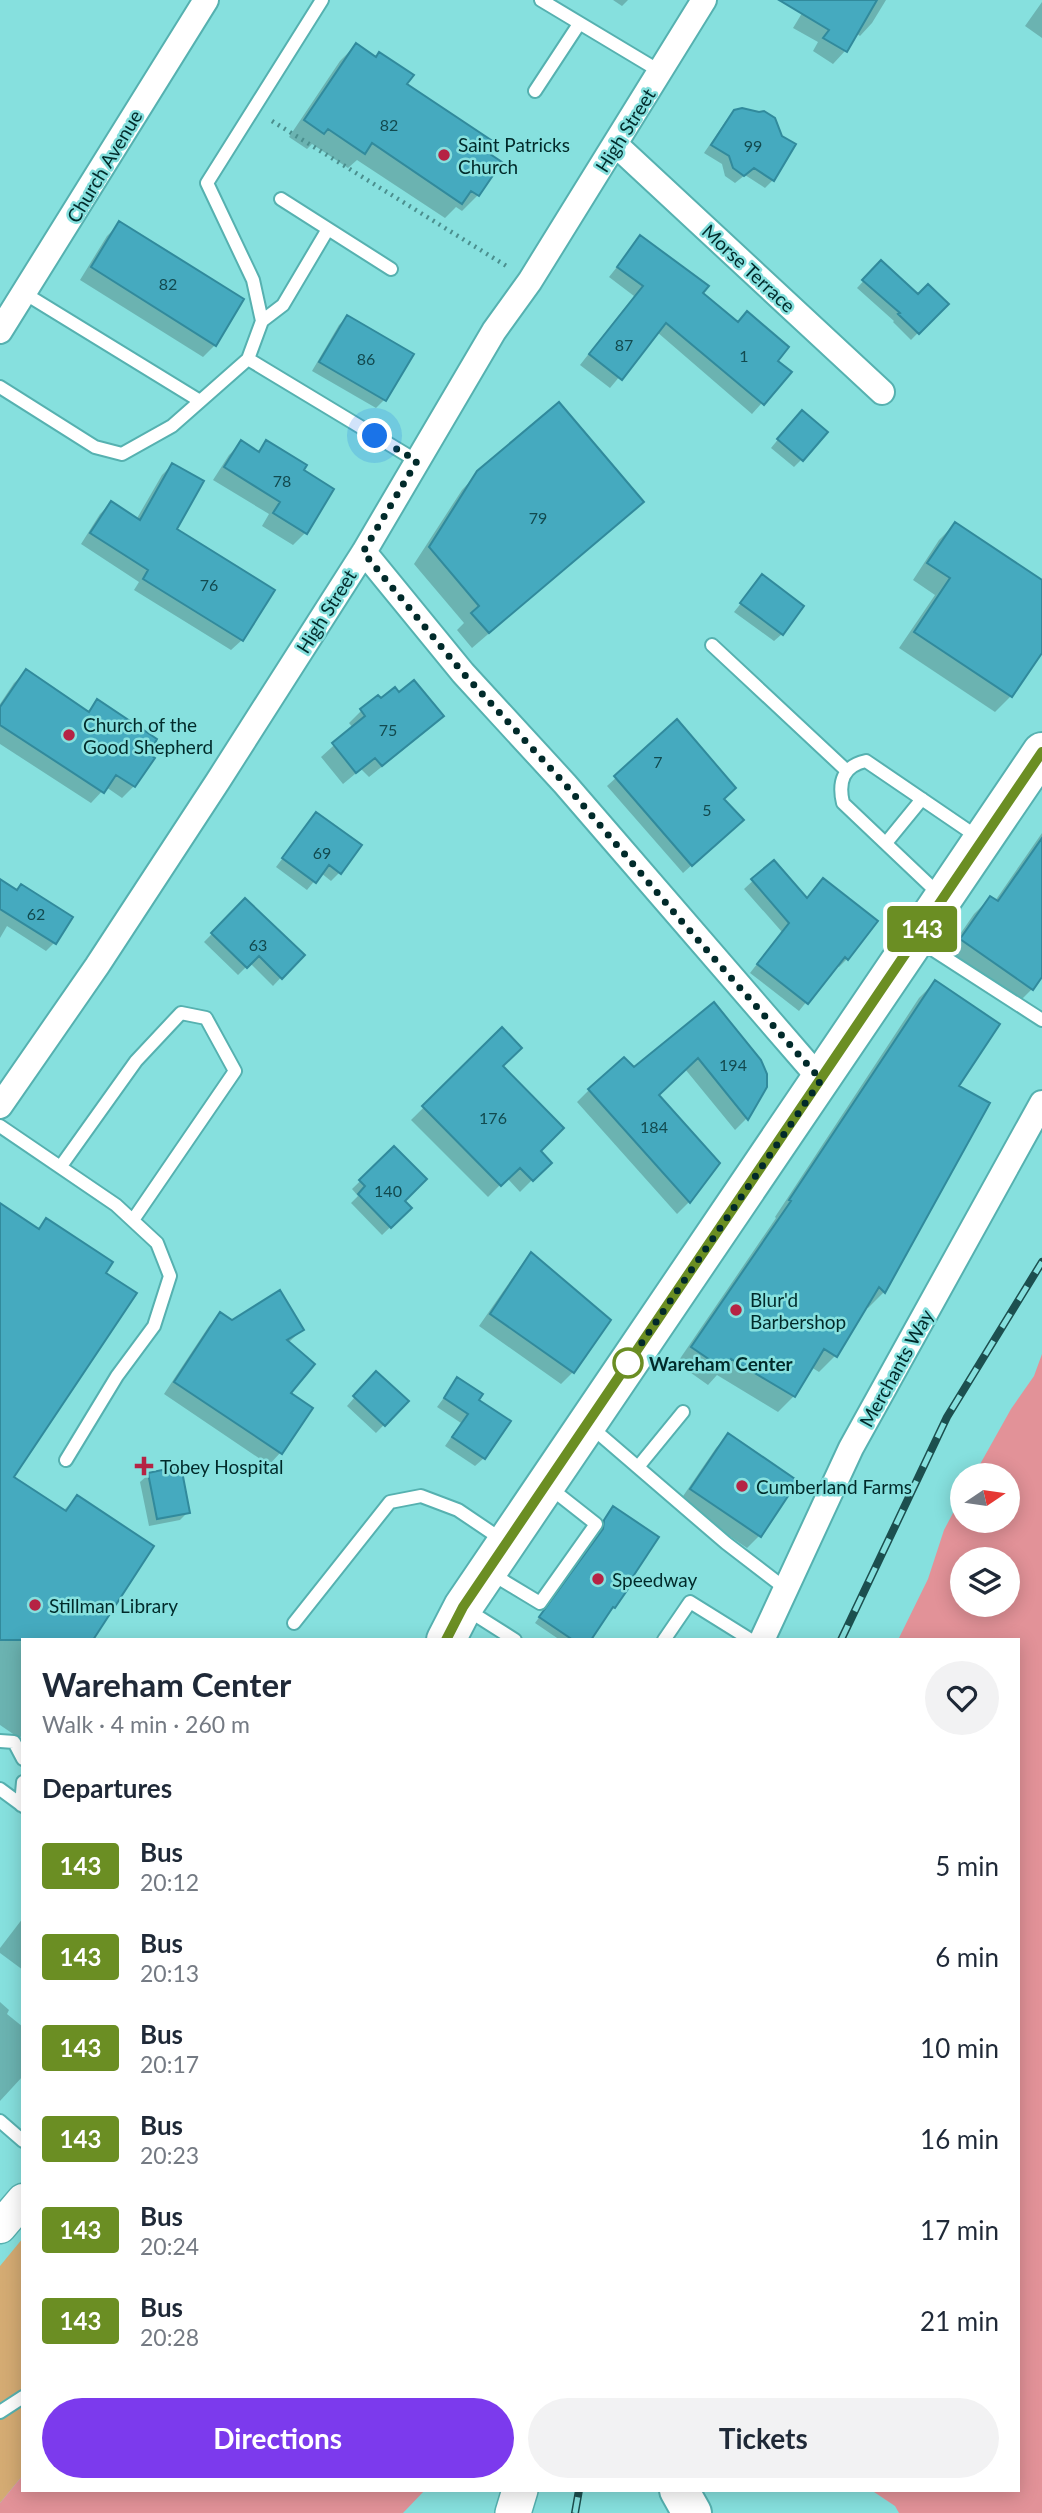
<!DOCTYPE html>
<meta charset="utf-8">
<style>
:root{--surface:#fff;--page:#f2f2f3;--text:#1f2937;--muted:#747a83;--accent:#7c3aed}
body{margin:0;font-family:Lato,sans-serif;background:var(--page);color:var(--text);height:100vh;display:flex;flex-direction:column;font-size:26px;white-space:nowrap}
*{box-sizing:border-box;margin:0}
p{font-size:23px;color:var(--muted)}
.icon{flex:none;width:38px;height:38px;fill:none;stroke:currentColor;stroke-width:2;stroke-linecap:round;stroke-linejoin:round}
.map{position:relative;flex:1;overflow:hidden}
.details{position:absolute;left:21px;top:1638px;width:999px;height:854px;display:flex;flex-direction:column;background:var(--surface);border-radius:0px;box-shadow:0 4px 18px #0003}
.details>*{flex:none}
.badge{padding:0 14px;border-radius:5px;font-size:24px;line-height:46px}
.needle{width:46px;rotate:77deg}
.tools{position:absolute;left:950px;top:1463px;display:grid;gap:14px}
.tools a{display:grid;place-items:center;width:70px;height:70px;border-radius:50%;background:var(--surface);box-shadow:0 4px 18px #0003;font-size:35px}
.you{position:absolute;width:35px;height:35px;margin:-18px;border:5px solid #fff;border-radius:50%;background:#1a73e8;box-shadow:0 0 0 10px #1a73e833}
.map>.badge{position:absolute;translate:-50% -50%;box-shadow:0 0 0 4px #fff}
h2{padding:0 21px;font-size:26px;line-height:63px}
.round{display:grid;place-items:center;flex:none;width:74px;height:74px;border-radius:37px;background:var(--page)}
.head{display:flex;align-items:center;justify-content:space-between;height:119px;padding:0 21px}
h1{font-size:33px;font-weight:700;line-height:52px}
.cta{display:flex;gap:14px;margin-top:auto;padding:14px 21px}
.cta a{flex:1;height:80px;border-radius:42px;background:var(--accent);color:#fff;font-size:28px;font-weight:700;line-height:80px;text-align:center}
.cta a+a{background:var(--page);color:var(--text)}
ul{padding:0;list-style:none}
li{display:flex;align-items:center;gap:21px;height:91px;padding:0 21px}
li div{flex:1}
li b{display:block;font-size:26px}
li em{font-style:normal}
li .badge{min-width:77px;font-weight:700;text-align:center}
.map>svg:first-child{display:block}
.green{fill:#d4ab73}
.water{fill:#e29298;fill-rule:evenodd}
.shadow{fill:#0003}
.building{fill:#45aabf;stroke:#318a9c;stroke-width:2}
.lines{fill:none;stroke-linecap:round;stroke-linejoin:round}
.service-casing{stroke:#56b1b0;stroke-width:16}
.minor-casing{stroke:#56b1b0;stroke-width:28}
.tertiary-casing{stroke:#56b1b0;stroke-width:35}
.secondary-casing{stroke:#56b1b0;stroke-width:38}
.primary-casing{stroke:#56b1b0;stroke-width:42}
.path{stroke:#4b8f8e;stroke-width:4.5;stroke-dasharray:2 5;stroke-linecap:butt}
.service{stroke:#fff;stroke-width:12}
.minor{stroke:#fff;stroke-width:24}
.tertiary{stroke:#fff;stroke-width:32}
.secondary{stroke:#fff;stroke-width:35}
.primary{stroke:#fff;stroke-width:38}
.rail-casing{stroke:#1c4f4f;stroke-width:8}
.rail{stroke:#86e0de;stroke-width:5;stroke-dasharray:16;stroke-linecap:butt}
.line-casing{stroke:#fff;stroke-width:16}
.line{stroke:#6b8e23;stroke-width:10}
.walk{stroke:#012a2a;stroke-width:7;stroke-dasharray:0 12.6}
.poi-dot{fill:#b52344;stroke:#86e0de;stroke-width:2.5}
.stop-dot{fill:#fff;stroke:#6b8e23;stroke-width:3.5}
.labels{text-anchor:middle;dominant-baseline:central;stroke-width:5;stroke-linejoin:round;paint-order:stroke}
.number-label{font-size:16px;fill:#124a4f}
.street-label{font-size:19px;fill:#012a2a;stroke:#86e0de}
.poi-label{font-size:19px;fill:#012a2a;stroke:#86e0de;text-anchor:start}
.stop-label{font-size:19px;font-weight:bold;fill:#012a2a;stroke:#86e0de;text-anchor:start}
</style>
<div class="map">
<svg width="1042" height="2513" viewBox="0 0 1042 2513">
<rect width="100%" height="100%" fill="#86e0de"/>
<path class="green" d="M23 2238V2475L0 2503V2266Z"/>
<path class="water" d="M1042 1354V2513H899L895 2506 871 2490H1018V1640H898L928 1579 944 1530 962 1496V1521H1008V1475H974L1011 1409 1034 1376ZM962 1559H1008V1605H962Z
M23 2475V2490H425L403 2513H0V2503Z"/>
<path class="shadow" d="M613 0H628L622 6Z
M810 0H886L872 23 860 36 856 33 845 51 833 64 813 51 818 42 793 28Z
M1042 2V38L1025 26Z
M356 45 488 155 478 195 462 211 456 207 445 218 357 160 348 168 312 144 307 149 289 137 340 61Z
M735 112 773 180 765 188 745 175 735 183 725 176 722 164 704 153 726 121Z
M120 223 215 345 203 357 80 280 107 236Z
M640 238 789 372 752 414 657 332 610 388 580 365 634 296 609 277Z
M881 262 918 297 946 304 911 340 893 322 894 321 857 288Z
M347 317 411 355 384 400 376 408 312 371 339 325Z
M794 420 802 459 794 467 771 448Z
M267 442 301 471 332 490 305 533 293 545 262 526 269 514 213 480 229 455 241 443 257 452Z
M172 465 174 530 242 640 231 650 134 590 139 582 81 544 100 514 111 503 136 520 162 475Z
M478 473 642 502 472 648 457 630 464 623 414 564 462 490Z
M955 524 1042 582V650L1011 696 995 712 899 648 935 595 913 580 939 540Z
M762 577 782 634 774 641 734 612Z
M26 672 87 712 97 702 134 786 122 798 106 787 91 803 0 744V704L14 683Z
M361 711 430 728 369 777 361 769 343 784 321 757 353 728 349 723Z
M677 722 722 799 733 828 683 873 607 786Z
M316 814 339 873 331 881 321 873 307 890 276 867Z
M1042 833V974L1032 989 1016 1005 945 956 974 914 990 898 995 901Z
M773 862 806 899 823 880 876 921 847 959 839 967 836 965 799 1011 750 973 782 932 744 889Z
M0 881 16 891 54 943 46 951 7 926 0 938Z
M245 900 302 955 273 986 250 963 238 975 204 942Z
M935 982 956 1087 987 1104 884 1292 868 1308 866 1305 835 1356 819 1372 811 1367 794 1396 778 1412 717 1375 708 1385 677 1363 776 1218 775 1217 919 998Z
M713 1004 765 1087 746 1119 735 1130 685 1069 657 1095 689 1202 677 1214 577 1102 589 1090 633 1069Z
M502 1030 501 1066 538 1151 549 1163 520 1192 507 1178 488 1197 411 1120Z
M394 1148 402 1201 410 1208 382 1235 351 1203 358 1196 352 1189Z
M0 1210 37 1230 47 1220 12 1477 63 1511 77 1497 23 1640V1735L19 1738 0 1725Z
M532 1255 573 1372 561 1384 479 1326 520 1267Z
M221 1314 232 1322 302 1330 288 1343 289 1394 310 1408 280 1453 269 1465 164 1394 209 1326Z
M457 1380 477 1400 508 1421 484 1458 475 1466 445 1446 461 1423 437 1407Z
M369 1381 407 1401 376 1433 347 1406Z
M728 1435 796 1482 759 1536 747 1548 679 1502 716 1448Z
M149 1474 188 1512 180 1520 149 1526 140 1482Z
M613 1509 628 1582 614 1607 589 1640H560L535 1623 598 1536 599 1527Z
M23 1918V1970L0 1953V1948Z
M0 2002 9 2010 7 2014 23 2027V2076L0 2101Z"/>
<path class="building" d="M779 0H877L847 52 823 38 829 30Z
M356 43 376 57 379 52 414 75 407 84 497 144 490 154 502 162 479 196 471 191 462 204 372 143 365 154 328 129 324 134 304 120Z
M742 108 759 112 764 111 775 118 782 136 796 144 774 181 754 168 744 176 733 168 729 156 711 145 734 110Z
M119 221 244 299 216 346 91 267Z
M640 235 709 286 703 293 738 322 747 311 789 347 778 361 792 372 764 405 666 323 622 380 589 354 643 286 617 267Z
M881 260 918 294 928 284 949 304 919 334 898 314 900 313 862 280Z
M347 315 414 354 386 401 319 362Z
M559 402 644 502 489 633 471 613 479 606 429 547 477 471Z
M802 410 828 432 803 461 777 439Z
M241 440 259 452 266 440 307 465 304 470 334 489 307 534 273 513 280 502 224 467Z
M172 463 204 481 177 529 275 590 243 641 143 579 148 570 90 533 111 501 140 520Z
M955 522 1042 580V653L1012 697 914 632 950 578 927 563Z
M762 574 804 606 783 635 740 603Z
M26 669 89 712 97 699 157 739 149 754 155 758 135 787 116 775 104 793 0 725V707Z
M414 680 444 716 382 766 375 758 356 773 332 743 365 716 360 709 378 695 381 698 395 687 399 692Z
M677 719 736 788 724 799 744 820 692 866 614 776Z
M316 812 362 845 341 874 329 865 316 883 282 858Z
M1042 838V977L1033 990 960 939 990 896 998 901Z
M774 860 807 898 823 878 878 921 848 960 845 957 808 1004 757 964 789 923 751 879Z
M0 879 17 890 21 884 73 917 56 944 0 909Z
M245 898 305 955 282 979 259 956 247 968 211 933Z
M935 980 1000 1024 959 1086 990 1103 885 1293 879 1287 837 1357 824 1349 795 1397 731 1359 725 1370 691 1347 791 1201 789 1200Z
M714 1002 761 1060 767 1074V1087L748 1120 698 1058 659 1095 720 1163 690 1203 588 1089 624 1057 634 1067Z
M502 1027 522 1048 503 1066 564 1128 541 1151 552 1163 533 1181 520 1168 501 1186 422 1106Z
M394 1146 427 1179 405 1201 412 1208 391 1228 358 1194 365 1186 359 1180Z
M0 1203 39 1229 46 1218 113 1262 106 1273 137 1293 14 1477 66 1511 77 1495 154 1546 93 1640H0Z
M531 1252 611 1320 574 1373 490 1314Z
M280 1290 304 1330 287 1340 315 1364 291 1393 313 1408 282 1454 174 1382 220 1312 232 1320Z
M376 1371 409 1401 385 1426 353 1396Z
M457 1377 483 1394 479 1400 511 1421 485 1459 452 1437 468 1414 444 1398Z
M728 1433 798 1481 761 1537 690 1489Z
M181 1466 190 1513 157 1519 148 1473Z
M613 1506 659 1537 630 1581 632 1583 615 1608 613 1607 591 1640H573L539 1617 603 1529 604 1520Z"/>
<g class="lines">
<defs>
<path id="service" d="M541 0 661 72
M535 91 579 24
M281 199 391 269
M24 293 200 401
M262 321 283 305 328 229
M248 359 262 321 253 280 207 183 322 0
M0 387 95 447 122 454 172 426 248 359 417 461
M712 645 847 771
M886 843 922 799
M941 896 843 803C838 782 843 766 866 761L979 838
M918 940 1042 1020
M0 1126 116 1205 157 1243 170 1276 154 1326 117 1376 66 1460
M61 1166 136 1061 181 1013 206 1018 235 1071 133 1220
M590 1426 726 1543 786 1589
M638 1467 683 1412
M492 1574 540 1603 596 1524 549 1487
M466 1609 515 1640
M294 1623 390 1502 421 1496 458 1510 504 1541
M664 1640 690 1602 751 1640
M0 1741 14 1742 23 1759
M0 1789 23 1806
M21 1805 23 1782
M0 2121 23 2141
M0 2412 23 2397"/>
<path id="minor" d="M615 144 882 392
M0 331 206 0
M364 552 463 673 565 784 821 1080
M0 1106 97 966 218 781 364 552 494 331 530 281 704 0
M762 1640 851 1448 1042 1103"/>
<path id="tertiary" d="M0 2227 23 2200"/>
<path id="secondary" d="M513 2513 520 2490"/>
<path id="primary" d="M446 1640 463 1607 1042 752
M679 2490 692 2513"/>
</defs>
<use href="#service" class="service-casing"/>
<use href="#minor" class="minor-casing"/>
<use href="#tertiary" class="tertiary-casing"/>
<use href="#secondary" class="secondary-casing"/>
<use href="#primary" class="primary-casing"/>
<path class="path" d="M272 121 508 267"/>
<use href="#service" class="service"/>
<use href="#minor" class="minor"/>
<use href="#tertiary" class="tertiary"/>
<use href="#secondary" class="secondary"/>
<use href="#primary" class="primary"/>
<defs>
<path id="rail" d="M841 1640 947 1417 1042 1262
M575 2513 579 2490"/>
</defs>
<use href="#rail" class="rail-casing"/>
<use href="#rail" class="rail"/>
</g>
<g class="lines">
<defs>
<path id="line" d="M446 1640 463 1607 1042 752"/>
</defs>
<use href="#line" class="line-casing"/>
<use href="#line" class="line"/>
<path class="walk" d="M375 436 417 461 363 552 463 673 565 784 683 923 821 1080 628 1363"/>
</g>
<g class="poi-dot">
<circle cx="444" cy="155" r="7"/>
<circle cx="69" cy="735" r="7"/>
<circle cx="736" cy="1310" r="7"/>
<path d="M140.5 1455.5h7v7h7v7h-7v7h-7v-7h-7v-7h7z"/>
<circle cx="742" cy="1486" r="7"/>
<circle cx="598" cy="1579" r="7"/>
<circle cx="35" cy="1605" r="7"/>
</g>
<circle class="stop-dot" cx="628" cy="1363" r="14"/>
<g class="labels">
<g class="number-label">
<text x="389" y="124">82</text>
<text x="753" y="145">99</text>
<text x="168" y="283">82</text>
<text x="624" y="344">87</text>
<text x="744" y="355">1</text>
<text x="366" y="358">86</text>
<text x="282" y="480">78</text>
<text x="538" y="517">79</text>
<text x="209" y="584">76</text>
<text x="388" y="729">75</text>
<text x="658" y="761">7</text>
<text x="707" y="809">5</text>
<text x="322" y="852">69</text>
<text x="36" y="913">62</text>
<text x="258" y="944">63</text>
<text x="733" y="1064">194</text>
<text x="493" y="1117">176</text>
<text x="654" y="1126">184</text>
<text x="388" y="1190">140</text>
</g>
<g class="street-label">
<text transform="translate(625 130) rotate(-58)">High Street</text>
<text transform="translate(104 166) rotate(-59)">Church Avenue</text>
<text transform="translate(749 268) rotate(43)">Morse Terrace</text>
<text transform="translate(326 611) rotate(-58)">High Street</text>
<text transform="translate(896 1368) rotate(-61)">Merchants Way</text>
</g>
<g class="poi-label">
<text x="458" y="144">Saint Patricks<tspan x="458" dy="22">Church</tspan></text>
<text x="83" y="724">Church of the<tspan x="83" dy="22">Good Shepherd</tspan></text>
<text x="750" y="1299">Blur'd<tspan x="750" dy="22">Barbershop</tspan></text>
<text x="160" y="1466">Tobey Hospital</text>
<text x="756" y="1486">Cumberland Farms</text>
<text x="612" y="1579">Speedway</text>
<text x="49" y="1605">Stillman Library</text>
</g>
<g class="stop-label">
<text x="649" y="1363">Wareham Center</text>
</g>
</g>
</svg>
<div class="tools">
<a><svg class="needle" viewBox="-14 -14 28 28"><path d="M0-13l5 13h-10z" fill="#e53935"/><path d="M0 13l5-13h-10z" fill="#747a83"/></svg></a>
<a><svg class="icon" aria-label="layers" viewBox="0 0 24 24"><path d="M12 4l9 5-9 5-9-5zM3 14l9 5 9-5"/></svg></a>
</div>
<div class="you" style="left:375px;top:436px"></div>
<b class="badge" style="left:922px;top:929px;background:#6b8e23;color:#fff">143</b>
<section class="details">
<div class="head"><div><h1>Wareham Center</h1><p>Walk · 4 min · 260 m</p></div><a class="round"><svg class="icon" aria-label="heart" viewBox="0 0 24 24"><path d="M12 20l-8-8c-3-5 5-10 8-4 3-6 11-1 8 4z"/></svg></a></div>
<h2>Departures</h2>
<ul>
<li><span class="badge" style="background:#6b8e23;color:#fff">143</span><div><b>Bus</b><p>20:12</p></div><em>5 min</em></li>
<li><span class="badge" style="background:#6b8e23;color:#fff">143</span><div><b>Bus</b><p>20:13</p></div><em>6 min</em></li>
<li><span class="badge" style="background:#6b8e23;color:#fff">143</span><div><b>Bus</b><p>20:17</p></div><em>10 min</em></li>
<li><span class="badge" style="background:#6b8e23;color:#fff">143</span><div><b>Bus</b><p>20:23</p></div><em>16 min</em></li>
<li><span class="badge" style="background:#6b8e23;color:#fff">143</span><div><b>Bus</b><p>20:24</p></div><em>17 min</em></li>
<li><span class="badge" style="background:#6b8e23;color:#fff">143</span><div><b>Bus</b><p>20:28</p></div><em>21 min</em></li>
</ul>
<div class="cta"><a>Directions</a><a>Tickets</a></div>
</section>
</div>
